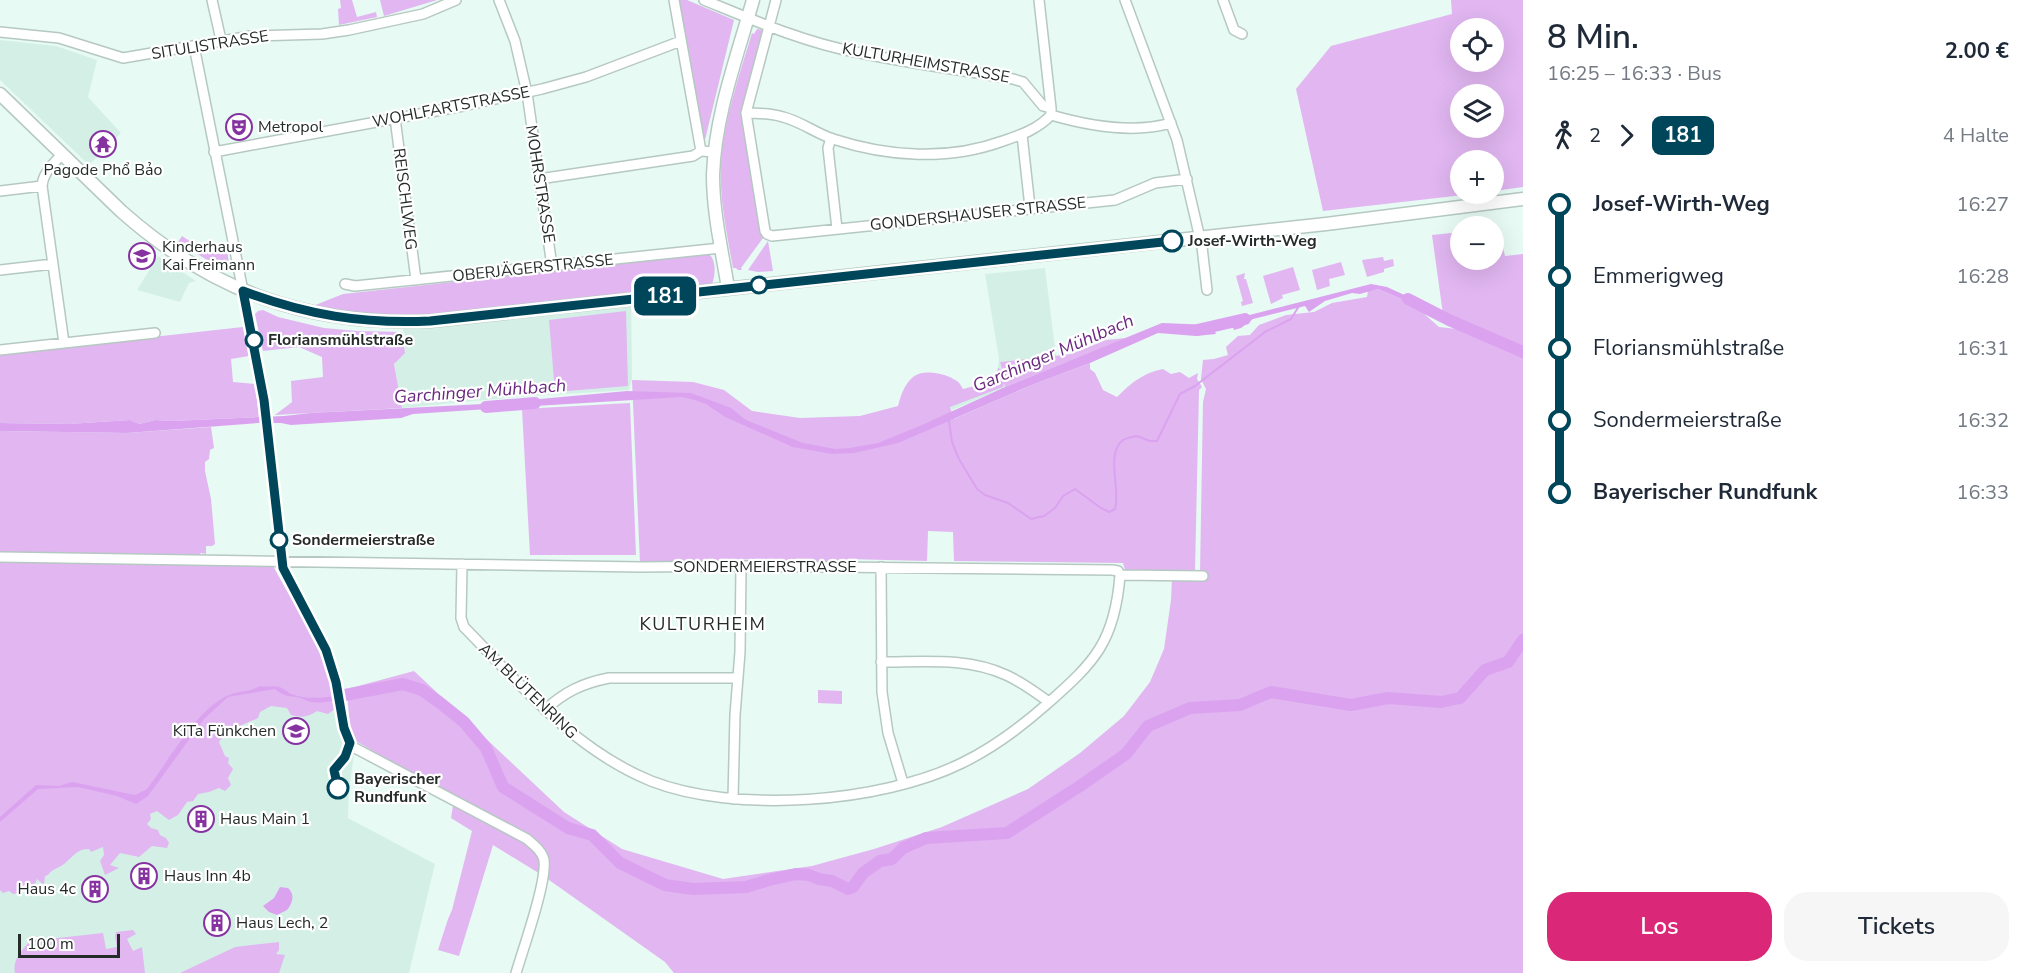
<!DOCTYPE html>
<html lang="de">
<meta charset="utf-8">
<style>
:root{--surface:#fff;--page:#f6f6f7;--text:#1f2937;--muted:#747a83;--accent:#db2777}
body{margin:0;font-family:"Nunito Sans",sans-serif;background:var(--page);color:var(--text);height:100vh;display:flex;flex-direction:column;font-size:22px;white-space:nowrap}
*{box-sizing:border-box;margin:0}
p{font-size:20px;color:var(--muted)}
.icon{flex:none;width:33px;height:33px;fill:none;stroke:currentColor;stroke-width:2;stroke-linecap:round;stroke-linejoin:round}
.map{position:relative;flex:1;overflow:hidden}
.details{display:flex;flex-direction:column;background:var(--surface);width:510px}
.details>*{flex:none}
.badge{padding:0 12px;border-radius:9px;font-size:21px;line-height:39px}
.fabs{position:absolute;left:1450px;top:18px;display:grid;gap:12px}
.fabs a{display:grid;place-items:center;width:54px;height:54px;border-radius:50%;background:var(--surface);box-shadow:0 6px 24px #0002;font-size:30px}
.scale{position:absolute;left:18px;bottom:15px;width:102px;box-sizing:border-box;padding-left:6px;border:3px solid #242b29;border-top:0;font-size:16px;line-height:21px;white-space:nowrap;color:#242b29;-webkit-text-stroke:4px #fff;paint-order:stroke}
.map>.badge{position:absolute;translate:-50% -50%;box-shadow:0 0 0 3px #fff}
.legs{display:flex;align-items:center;gap:9px;height:66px;padding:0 24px;font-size:20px}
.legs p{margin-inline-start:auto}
.headline{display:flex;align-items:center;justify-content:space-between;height:102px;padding:0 24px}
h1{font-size:33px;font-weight:600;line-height:45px}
.button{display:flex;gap:12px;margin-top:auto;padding:12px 24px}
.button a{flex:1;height:69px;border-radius:24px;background:var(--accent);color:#fff;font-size:24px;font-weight:600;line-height:69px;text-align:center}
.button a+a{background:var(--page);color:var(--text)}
ul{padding:0 24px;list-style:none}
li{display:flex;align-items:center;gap:21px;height:72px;font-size:22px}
li i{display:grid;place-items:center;width:9px;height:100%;margin:0 8px;background:currentColor}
li i::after{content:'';width:15px;height:15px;margin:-8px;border:4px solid;border-radius:50%;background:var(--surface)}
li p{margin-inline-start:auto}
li:first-child i{background:linear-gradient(#0000 50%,currentColor 0)}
li:last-child i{background:linear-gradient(currentColor 50%,#0000 0)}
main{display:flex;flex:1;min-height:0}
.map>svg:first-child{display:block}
.built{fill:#d4f0e6}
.green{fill:#e1b6f1;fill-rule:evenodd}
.water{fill:#dba3ef}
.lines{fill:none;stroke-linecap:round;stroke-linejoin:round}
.stream{stroke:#dba3ef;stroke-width:2}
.river{stroke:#dba3ef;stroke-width:12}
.minor-casing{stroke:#b6c8c2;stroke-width:12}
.major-casing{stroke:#b6c8c2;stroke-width:15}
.minor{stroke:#fff;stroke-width:9}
.major{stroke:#fff;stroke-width:12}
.line-1-casing{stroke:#fff;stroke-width:14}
.line-1{stroke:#00465a;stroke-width:9}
.stop-1-dot{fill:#fff;stroke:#00465a;stroke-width:3}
.labels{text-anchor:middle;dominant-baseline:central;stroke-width:4.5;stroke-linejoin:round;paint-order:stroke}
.street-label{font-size:16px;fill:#242b29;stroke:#fff}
.poi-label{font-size:16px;fill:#242b29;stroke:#fff;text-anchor:start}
.stop-label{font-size:16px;font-weight:bold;fill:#242b29;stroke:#fff;text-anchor:start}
.water-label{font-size:18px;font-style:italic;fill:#6b2980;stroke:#fff}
.neighbourhood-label{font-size:18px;letter-spacing:1.5px;fill:#242b29;stroke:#fff}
</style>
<main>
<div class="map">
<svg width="1523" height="973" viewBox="0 0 1523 973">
<rect width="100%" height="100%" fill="#e7faf3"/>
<path class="built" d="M0 40 56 46 97 60 88 97 121 133 89 165 0 80Z
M158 256 196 281 189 283 180 302 137 290Z
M1045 268 1056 356 1000 362 1005 387 952 410 947 400 996 380 999 359 985 274Z
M631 293 632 380 629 390 516 397 402 408 394 364 405 353 402 316Z
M253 705 348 709 350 731 356 741 349 789 348 818 435 864 409 973H0V882L231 770 210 722Z"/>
<path class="green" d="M340 0H352L357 17 376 12 377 17 339 25 338 9 341 8Z
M380 0H437L384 16Z
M679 0H687L734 20 704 144Z
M1451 0H1523V187L1494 191V160H1461V194H1472L1323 211 1296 89 1331 46 1452 14ZM1461 28H1494V62H1461ZM1461 94H1494V128H1461Z
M757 29 764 30 744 123 760 231 763 238 741 268 742 270H738L736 268H733C727 234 719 198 721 163 724 119 739 76 752 33L754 34Z
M1498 227 1505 256 1523 254V973H674L665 962 542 875 493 845 459 956 438 950 448 919 452 910 472 831 451 818 454 799 356 741 350 731 347 689 414 671 564 812 622 849 723 879 812 866 874 849 942 827 1028 789 1080 753 1124 716 1150 682 1164 649 1171 600 1172 578 1200 574 1203 402 1206 389 1201 379 1203 360 1214 359 1228 355 1226 347 1238 336 1250 335 1259 325 1286 315 1314 312 1332 303 1367 297 1368 291 1378 289 1413 304 1439 327 1492 333 1443 314 1432 235 1461 232V260H1494V228Z
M182 236C196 246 209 248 226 246L230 268 225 271 178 242Z
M768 241 773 271 758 272 748 270Z
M709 254C717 261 715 276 712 284L422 315 355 314 313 306 343 294Z
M1383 257 1384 261 1393 259 1394 266 1384 269V272L1367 277 1362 260Z
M1341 262 1345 275 1329 279 1330 286 1317 290 1312 270Z
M1293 267 1300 290 1282 295 1283 298 1271 304 1263 276Z
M1245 273 1244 279H1246L1253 303 1242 306 1241 302 1243 301 1236 276Z
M263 310 278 317 324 328 357 331 402 332 405 353 394 364 402 408 275 415 292 402 291 381 323 377 322 357 299 347 263 351 255 314 258 311Z
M626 311 628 386 555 392 549 320Z
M243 327 249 356 231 359 233 382 255 384 259 417 172 421 155 420 139 424 130 420 68 424 0 423V354Z
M1126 338 1005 387 1004 383 1003 387 950 407 954 419 1034 384 1090 363V369L1095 373 1103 390 1117 397C1131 383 1143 373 1163 369L1171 374 1180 372 1189 378 1198 373 1197 379 1202 387 1199 390 1195 570H1125L1123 563 954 561 953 532 928 531 927 561 848 559V562L736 559 720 564 640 563 632 380 693 382 724 390 752 411 800 418 860 416 898 406C901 395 904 385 913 377 924 368 947 374 957 381 960 383 961 386 963 389L995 381 998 368 1002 370 1000 362 1071 354 1106 340Z
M630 403 636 555H530L522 409Z
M211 427 214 448 210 450 209 459 205 462V471L211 499 215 544 212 546H206V554L201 553 196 557 0 554V431L127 433Z
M0 561 272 564C297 611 329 655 335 709L328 714 317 711C308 717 302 718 291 715L287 708 271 706 260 712 258 718C245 724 227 729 219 742L225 756 229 758 228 763 233 769 228 778 231 785 225 791 219 788 209 792 198 794 193 801 187 802 178 815 169 820 157 811 150 814 151 819 147 824 151 828 158 830 160 835 166 838 169 843 167 848 152 846 139 857 120 853 110 865 119 868 105 875 100 861 104 855 103 847 91 852 89 849C76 849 73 857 64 864 58 869 53 868 48 875L45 876 44 885 37 879 35 884 30 887 26 884 23 892 13 894 9 891 3 893 0 890Z
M818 690 842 691V704L818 703Z
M133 930 136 934 127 939 133 951 142 947 145 973H15C12 960 22 950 30 941L103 933 106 949 117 947 115 936 116 932Z
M279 942V950L276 954 285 955 279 973H180L235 947Z"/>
<path class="water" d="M1371 284 1387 287 1424 304 1421 310 1413 304 1378 289 1360 294 1352 293 1325 301 1309 312 1305 306 1253 319 1241 328 1234 330 1230 320Z
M1162 323 1212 325 1216 334 1196 336 1158 333 1090 363 1034 384 898 443 854 453 832 454 793 447 725 417 706 404 695 400 682 397 519 407 518 401 627 391 691 393 731 408 746 420 803 443 835 449 850 448 878 443 922 425 1005 387Z
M502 401 503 408 413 414 401 418 291 425 281 423H258L127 433 0 431V423L68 424 130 420 139 424 155 420 172 421 284 416 311 413 483 404Z
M260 686C267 688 272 685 279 687 284 688 287 692 291 694 312 702 338 696 359 690L360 694C345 698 328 704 311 702 307 701 302 698 297 697 288 696 283 696 275 689L228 697 204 719 148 796 136 804 117 796 78 787 38 789 0 822V817L36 785 59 786 72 782 135 795 147 789C168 762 197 708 229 695 239 691 250 692 260 686Z
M280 887 288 888C295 894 293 903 287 910L277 915 269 912 263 906 274 898Z"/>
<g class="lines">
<path class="stream" d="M947 420 949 421 952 442 959 459 977 489 985 495 1008 503 1031 519 1044 516 1055 508 1063 496 1075 489 1101 508 1109 512 1115 509C1121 489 1105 454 1123 440 1126 438 1133 437 1137 436L1150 441H1157L1180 394 1195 386 1265 332 1291 319 1299 306"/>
<path class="river" d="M1408 299 1449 320 1523 352
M1197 330 1245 319
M486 407 535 403
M345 695 403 684 422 690 439 702 464 722 486 748 503 787 568 828 592 835 620 863 665 885 693 889 746 887 769 880 796 874 809 875 819 879 832 881 848 889 853 887 863 873 880 861 892 859 903 848 926 838 1007 833 1080 786 1126 754 1148 726 1190 708 1240 705 1271 692 1351 705 1388 698 1441 702 1460 698 1485 670 1508 662 1523 640"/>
<defs>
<path id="minor" d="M212 0 221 40
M499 0 515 41 527 93 552 266
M674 0 701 151
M704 0C753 20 803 42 855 52 907 63 961 70 1013 79L1023 82 1043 106 1051 108V115C1089 126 1133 134 1171 123
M776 0 746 113 765 231 767 234 772 236 1115 200 1155 183 1187 179
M1039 0 1051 108
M1125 0 1177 140 1202 247 1207 290
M1223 0 1234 30 1242 34
M0 32 59 38 123 58 251 36 322 34 349 30 423 14 456 0
M194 46 262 386 283 568 326 650 336 682 344 730 353 747 527 839C534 845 542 851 544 860 547 882 523 949 516 973
M746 113C758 113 771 113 783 117 800 121 815 133 833 139 888 157 948 161 1003 141 1021 135 1038 129 1051 115
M395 118 416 280
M1022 135 1030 207
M831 138 828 148 837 229
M214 152 463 106 542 89 586 77 681 41
M539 179 693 156 701 151 715 152
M42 186 64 343
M0 191 42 186C43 172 53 165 62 154
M0 270 53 264
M345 284 355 286 721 248
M0 350 155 333
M0 557 641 567 741 566 1112 570 1118 571 1120 575 1203 576
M462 564 461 618 464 627C522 686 573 749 651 781 735 814 881 803 962 763 993 748 1021 727 1047 704 1095 662 1115 641 1120 575
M881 567 882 692 888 733 903 783
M881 662C923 662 967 657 1006 675 1022 682 1035 692 1049 702
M545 710C564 692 583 683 609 678H738
M733 799 735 715 740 652 741 566"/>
<path id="major" d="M0 94 121 211C212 292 308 326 430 321L1326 224 1523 199
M728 288C722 251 713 213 713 175 715 115 737 57 753 0"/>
</defs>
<use href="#minor" class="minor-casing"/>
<use href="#major" class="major-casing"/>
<use href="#minor" class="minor"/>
<use href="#major" class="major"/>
</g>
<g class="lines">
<defs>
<path id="line-1" d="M338 788 334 770 345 757 350 743 344 728 336 682 326 650 283 568 264 400 243 291C306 315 362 324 430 321L1172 241"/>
</defs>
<use href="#line-1" class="line-1-casing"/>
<use href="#line-1" class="line-1"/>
</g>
<defs>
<symbol id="theatre-ring" viewBox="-11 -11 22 22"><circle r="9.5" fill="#fff" stroke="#8632a0" stroke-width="1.5"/><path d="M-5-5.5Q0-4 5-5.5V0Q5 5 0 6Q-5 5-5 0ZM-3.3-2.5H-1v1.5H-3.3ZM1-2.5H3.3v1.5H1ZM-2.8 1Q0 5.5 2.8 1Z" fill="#8632a0"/></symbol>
<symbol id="temple-ring" viewBox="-11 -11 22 22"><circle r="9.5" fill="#fff" stroke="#8632a0" stroke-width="1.5"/><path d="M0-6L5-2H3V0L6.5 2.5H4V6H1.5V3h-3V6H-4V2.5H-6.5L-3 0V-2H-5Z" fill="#8632a0"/></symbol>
<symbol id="school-ring" viewBox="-11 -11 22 22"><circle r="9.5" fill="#fff" stroke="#8632a0" stroke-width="1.5"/><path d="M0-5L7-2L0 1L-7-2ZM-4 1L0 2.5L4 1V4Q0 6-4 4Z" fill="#8632a0"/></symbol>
<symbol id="building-ring" viewBox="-11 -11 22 22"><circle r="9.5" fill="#fff" stroke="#8632a0" stroke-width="1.5"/><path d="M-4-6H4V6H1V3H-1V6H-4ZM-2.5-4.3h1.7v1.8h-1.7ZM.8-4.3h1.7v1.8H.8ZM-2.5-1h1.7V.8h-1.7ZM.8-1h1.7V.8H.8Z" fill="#8632a0"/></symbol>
</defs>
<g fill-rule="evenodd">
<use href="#theatre-ring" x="224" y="112" width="30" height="30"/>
<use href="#temple-ring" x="88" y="129" width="30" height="30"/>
<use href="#school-ring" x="127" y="241" width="30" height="30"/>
<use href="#school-ring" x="281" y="716" width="30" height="30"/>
<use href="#building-ring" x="186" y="804" width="30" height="30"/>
<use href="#building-ring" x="129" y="861" width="30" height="30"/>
<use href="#building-ring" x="80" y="874" width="30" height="30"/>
<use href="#building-ring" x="202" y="908" width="30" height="30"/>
</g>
<g class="stop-1-dot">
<circle cx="1172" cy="241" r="10"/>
<circle cx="759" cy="285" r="8"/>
<circle cx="254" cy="340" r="8"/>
<circle cx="279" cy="540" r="8"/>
<circle cx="338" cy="788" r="10"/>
</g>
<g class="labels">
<g class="street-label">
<text transform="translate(210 45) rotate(-9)">SITULISTRASSE</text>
<text transform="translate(926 63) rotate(10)">KULTURHEIMSTRASSE</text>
<text transform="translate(451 107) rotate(-11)">WOHLFARTSTRASSE</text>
<text transform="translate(540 184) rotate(81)">MOHRSTRASSE</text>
<text transform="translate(405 199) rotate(83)">REISCHLWEG</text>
<text transform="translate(978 214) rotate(-6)">GONDERSHAUSER STRASSE</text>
<text transform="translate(533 268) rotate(-6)">OBERJÄGERSTRASSE</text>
<text x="765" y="567">SONDERMEIERSTRASSE</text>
<text transform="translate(528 691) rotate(44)">AM BLÜTENRING</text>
</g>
<g class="poi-label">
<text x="258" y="127">Metropol</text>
<text x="103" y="170" text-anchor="middle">Pagode Phổ Bảo</text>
<text x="162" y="247">Kinderhaus<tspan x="162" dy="18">Kai Freimann</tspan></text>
<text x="276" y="731" text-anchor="end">KiTa Fünkchen</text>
<text x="220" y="819">Haus Main 1</text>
<text x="164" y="876">Haus Inn 4b</text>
<text x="76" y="889" text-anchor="end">Haus 4c</text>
<text x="236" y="923">Haus Lech, 2</text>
</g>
<g class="stop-label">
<text x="1188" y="241">Josef-Wirth-Weg</text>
<text x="268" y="340">Floriansmühlstraße</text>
<text x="292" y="540">Sondermeierstraße</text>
<text x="354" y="779">Bayerischer<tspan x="354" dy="18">Rundfunk</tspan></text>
</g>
<g class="water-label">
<text transform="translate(1053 353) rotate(-23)">Garchinger Mühlbach</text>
<text transform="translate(480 391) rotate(-4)">Garchinger Mühlbach</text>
</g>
<g class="neighbourhood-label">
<text x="703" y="624">KULTURHEIM</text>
</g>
</g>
</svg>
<div class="fabs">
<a><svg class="icon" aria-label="locate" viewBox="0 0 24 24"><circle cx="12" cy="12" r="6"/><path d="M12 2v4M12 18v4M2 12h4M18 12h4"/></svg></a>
<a><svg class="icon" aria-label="layers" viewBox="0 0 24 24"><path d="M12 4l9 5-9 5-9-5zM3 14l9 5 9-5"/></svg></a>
<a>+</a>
<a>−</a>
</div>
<div class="scale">100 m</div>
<b class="badge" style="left:665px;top:296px;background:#00465a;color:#fff">181</b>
</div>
<section class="details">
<div class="headline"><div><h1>8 Min.</h1><p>16:25 – 16:33 · Bus</p></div><b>2.00 €</b></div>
<div class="legs"><svg class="icon" aria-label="walk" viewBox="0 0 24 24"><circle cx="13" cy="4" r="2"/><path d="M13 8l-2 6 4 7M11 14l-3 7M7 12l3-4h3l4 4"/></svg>2<svg class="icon" aria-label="forward" viewBox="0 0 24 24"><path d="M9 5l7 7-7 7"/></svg><b class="badge" style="background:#00465a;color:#fff">181</b><p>4 Halte</p></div>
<ul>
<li><i style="color:#00465a"></i><b>Josef-Wirth-Weg</b><p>16:27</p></li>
<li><i style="color:#00465a"></i><span>Emmerigweg</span><p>16:28</p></li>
<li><i style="color:#00465a"></i><span>Floriansmühlstraße</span><p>16:31</p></li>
<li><i style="color:#00465a"></i><span>Sondermeierstraße</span><p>16:32</p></li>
<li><i style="color:#00465a"></i><b>Bayerischer Rundfunk</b><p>16:33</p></li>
</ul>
<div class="button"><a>Los</a><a>Tickets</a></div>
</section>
</main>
